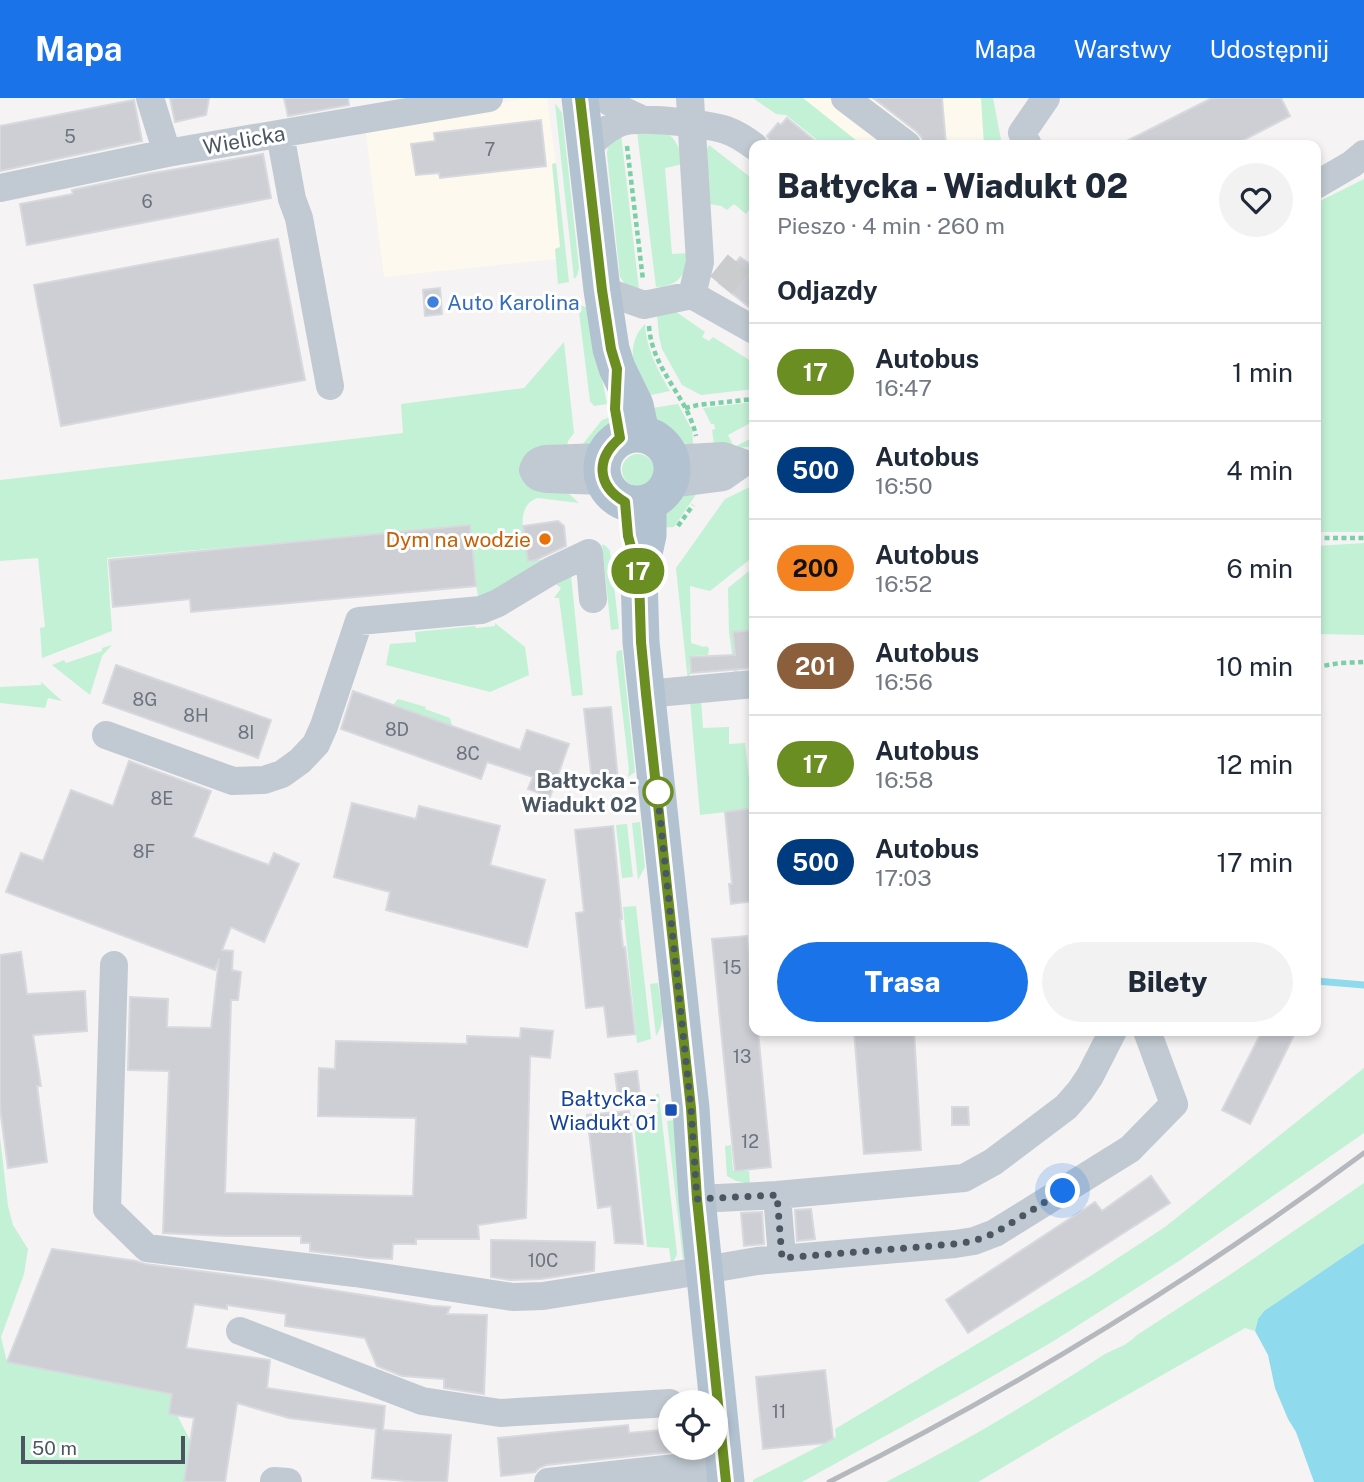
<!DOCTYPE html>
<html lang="pl">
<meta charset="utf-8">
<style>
:root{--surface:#fff;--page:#f2f2f3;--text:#1f2937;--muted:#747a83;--line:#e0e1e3;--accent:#1a73e8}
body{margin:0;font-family:"Public Sans",sans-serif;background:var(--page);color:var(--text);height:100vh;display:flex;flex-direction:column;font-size:26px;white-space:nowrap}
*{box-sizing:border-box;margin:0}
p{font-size:23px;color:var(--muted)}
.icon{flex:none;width:38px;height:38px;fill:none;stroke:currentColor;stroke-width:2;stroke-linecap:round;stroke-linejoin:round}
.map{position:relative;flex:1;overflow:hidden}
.panel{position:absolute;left:749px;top:42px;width:572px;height:896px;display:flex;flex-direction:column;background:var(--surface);border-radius:14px;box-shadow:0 4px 10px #0003}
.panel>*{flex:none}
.badge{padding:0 14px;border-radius:23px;font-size:24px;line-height:46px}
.fabs{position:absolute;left:658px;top:1292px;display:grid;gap:14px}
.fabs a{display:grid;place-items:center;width:70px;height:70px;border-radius:50%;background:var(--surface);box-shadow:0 4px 10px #0003;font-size:35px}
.scale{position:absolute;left:21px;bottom:18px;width:164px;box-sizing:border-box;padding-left:7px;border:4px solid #4a5661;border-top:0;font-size:19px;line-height:24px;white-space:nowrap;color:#4a5661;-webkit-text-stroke:5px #fff;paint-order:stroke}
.you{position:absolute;width:35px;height:35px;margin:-18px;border:5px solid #fff;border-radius:50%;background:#1a73e8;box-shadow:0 0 0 10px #1a73e833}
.map>.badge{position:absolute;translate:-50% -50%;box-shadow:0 0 0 4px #fff}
h2{padding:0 28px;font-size:26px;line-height:63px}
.round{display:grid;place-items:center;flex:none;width:74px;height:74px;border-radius:37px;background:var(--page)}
.overview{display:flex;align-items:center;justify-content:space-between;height:119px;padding:0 28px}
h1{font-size:33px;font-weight:800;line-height:52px}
.primary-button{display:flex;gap:14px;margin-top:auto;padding:14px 28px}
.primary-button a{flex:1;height:80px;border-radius:42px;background:var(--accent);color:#fff;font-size:28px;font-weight:800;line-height:80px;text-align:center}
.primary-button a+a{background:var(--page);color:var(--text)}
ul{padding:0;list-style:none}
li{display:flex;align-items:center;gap:21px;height:98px;padding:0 28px;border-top:2px solid var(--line)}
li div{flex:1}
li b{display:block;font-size:26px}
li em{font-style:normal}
li .badge{min-width:77px;font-weight:700;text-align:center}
header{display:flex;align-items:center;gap:42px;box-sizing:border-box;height:98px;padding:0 35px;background:var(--accent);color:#fff}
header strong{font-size:33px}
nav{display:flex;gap:38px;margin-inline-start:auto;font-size:24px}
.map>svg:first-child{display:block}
.commercial{fill:#fdf9ef}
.green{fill:#c3f1d5}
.water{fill:#90daee}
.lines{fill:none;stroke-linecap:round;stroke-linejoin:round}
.stream{stroke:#90daee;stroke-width:7}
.building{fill:#cdcfd5;stroke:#d7d9de;stroke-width:2}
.minor-tunnel{stroke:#caccce;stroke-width:28;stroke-dasharray:28 14;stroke-linecap:butt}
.path{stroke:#7ad0a6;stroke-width:4.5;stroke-dasharray:5 3.5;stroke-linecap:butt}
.minor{stroke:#c1cad2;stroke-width:28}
.major{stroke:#b3c2d1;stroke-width:37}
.rail{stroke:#b5b8bd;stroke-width:5}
.line-casing{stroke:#fff;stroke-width:16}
.line{stroke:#6b8e23;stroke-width:10}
.walk{stroke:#4a5661;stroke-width:7;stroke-dasharray:0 12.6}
.shop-dot{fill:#3f7fe0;stroke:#fff;stroke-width:2.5}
.food-dot{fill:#e8710a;stroke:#fff;stroke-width:2.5}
.stop-dot{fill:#fff;stroke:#6b8e23;stroke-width:3.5}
.transit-dot{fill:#1a4fb4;stroke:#fff;stroke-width:2.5}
.labels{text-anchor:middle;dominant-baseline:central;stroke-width:6;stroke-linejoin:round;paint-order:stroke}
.number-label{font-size:18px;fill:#6b747e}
.street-label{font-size:21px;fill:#4a5661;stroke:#fff}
.shop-label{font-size:21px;fill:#366cbe;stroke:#fff;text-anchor:start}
.food-label{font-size:21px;fill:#c56008;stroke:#fff;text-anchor:end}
.stop-label{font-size:21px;font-weight:bold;fill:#4a5661;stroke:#fff;text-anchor:end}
.transit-label{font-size:21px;fill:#164399;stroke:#fff;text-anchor:end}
</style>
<header>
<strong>Mapa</strong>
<nav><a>Mapa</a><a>Warstwy</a><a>Udostępnij</a></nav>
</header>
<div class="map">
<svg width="1364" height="1384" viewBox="0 0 1364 1384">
<rect width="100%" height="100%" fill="#f5f3f3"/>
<path class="commercial" d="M527 0H547L556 65 552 66 560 150 555 151 556 161 384 179 365 28Z
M802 0H981L984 47H860Z"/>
<path class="green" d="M753 0H803L862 47H819L816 41 786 17 776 16Z
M981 0H993L1002 47H984Z
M555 5 562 15 579 170 577 178 574 181Z
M637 33C645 33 654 31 661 33 676 37 681 53 683 66L665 70 672 156 691 155C684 176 681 188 656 189Z
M621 36 639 192 628 190 620 179 607 56 608 47Z
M709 47 754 82V105L746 116 734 106 727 112 721 108 709 106 706 54Z
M556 65 569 184 558 186 555 151 560 149 552 66Z
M1364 81V434H1316V105Z
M578 206 588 210 607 306 594 308 590 303Z
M672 211 705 234 702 239 709 243 713 239 754 265V291L701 297 682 287 662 251 659 238 657 216Z
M645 226C647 253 657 270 670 293L642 299C635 274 624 247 645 226Z
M564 244 574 335 568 343 566 353 568 395 579 405 538 400C513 407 525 445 528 463L562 460 535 475 478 499 469 428 107 460 112 533 42 560 40 530 45 529 38 460 0 463V382L403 335 401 306 524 290Z
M754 304V323L728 337 734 349 754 339V348L715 353 712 332 715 331 714 326H711L703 310Z
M678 306 692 332 694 356C667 347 660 335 646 311Z
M610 319C609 333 601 342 590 350L582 347 602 322Z
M622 372a16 16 0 1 1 32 0a16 16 0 1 1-32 0Z
M754 387V458L710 493 690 488 691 545 704 549 706 548 709 550 708 557 689 558 690 584H688L676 470 725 401Z
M684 395H697L674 429 655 430 674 402Z
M1364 445V537L1316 536V448Z
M602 446 606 448 610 453 619 531 611 532Z
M754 469V532L733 534 738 580H735L729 534 728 490Z
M571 477 583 597 572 598 559 500H554L561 490 552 483Z
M495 525 525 549 529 577 490 594 386 567 390 546 416 544 415 534 475 528 476 530 495 528Z
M112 547 102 558 90 597 52 567 64 562 66 565 102 553V550Z
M622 552 635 674 628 679 629 671 616 559 617 553Z
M41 584 62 603 48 600 45 610 0 605V589L41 587Z
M398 601 426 609 425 611 450 620 452 628 393 607Z
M701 601 703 630 729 629V646L745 645 754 723V757H748L744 712 700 717 690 603Z
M640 724 645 769 638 782 632 725Z
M627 726 633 779 622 780 616 727Z
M636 808 651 941 637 945 623 809Z
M658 885C660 903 667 923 656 938L650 886Z
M1364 970V1035L1179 1163 1052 1244 972 1290 802 1384H753V1382L833 1341 836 1338 835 1331 1089 1179 1165 1129Z
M656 996H659L677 1156 674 1163 671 1165 669 1150 647 1149 633 1017 658 1014Z
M674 1022 685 1158 683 1162 667 1023Z
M0 1039 8 1108 13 1127 28 1151 24 1176 1 1239 7 1264 172 1296 177 1317 190 1342 184 1384H0Z
M731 1047 733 1073H749L750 1086 736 1083 727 1078 725 1048Z
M1364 1085V1145L1264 1213 1258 1221 1255 1233 1245 1230 1069 1330 978 1384H886C954 1350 1018 1312 1082 1271 1090 1266 1097 1261 1105 1256 1118 1249 1125 1249 1137 1237L1231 1176Z"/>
<path class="water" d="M1364 1145V1384H1314L1296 1334 1288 1321 1275 1290 1268 1257 1255 1233 1258 1221 1264 1213Z"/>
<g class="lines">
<path class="stream" d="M1316 883 1364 887"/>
</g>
<path class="building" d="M170 0H209L206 17 175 24Z
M284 0H348L349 7 288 18Z
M873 0H942L946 47H923L922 40 917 34Z
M1212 0H1281L1290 18 1234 47H1119Z
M134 2 142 43 0 73V28Z
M787 20 820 47H775L770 43 767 38 778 25 781 27Z
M541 22 546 68 440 80 439 75 416 77 411 46 435 43 434 35Z
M263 56 271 100 27 147 20 106 73 96 72 92 148 76Z
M278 141 305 282 61 328 34 187Z
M740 159 754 169V213L719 185Z
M440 190 442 216 425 218 423 192Z
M558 423 564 428 566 448 536 462 528 463 523 428Z
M470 427 476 488 191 514 190 501 113 509 109 462Z
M754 532V570L691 575 690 559 735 557 733 534Z
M116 567 271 622 258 660 103 605Z
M353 593 520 652 527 632 569 646 550 699 528 691 533 679 487 664 481 681 341 631Z
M611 609 618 682 592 684 584 611Z
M129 663 211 693 193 739 269 767 274 755 299 766 264 844 231 829 222 852 233 853 232 872 241 874 238 902H231L225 1095 413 1098 416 1020 318 1018 319 970 335 971 336 943 467 946V938L520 940 521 930 553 933 550 960 530 958 526 1120 478 1127 479 1141H416V1146H393L392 1161 368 1160 310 1153V1145H301V1138H226L163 1135 169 973 128 972 130 899 168 901 167 929 211 930 219 861 215 872 6 794 21 755 43 763 71 692 113 708Z
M352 705 416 721 419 708 500 728 490 767 545 782 527 849 386 812 390 794 334 779Z
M754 710V803L731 806 729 786H732L725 714Z
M613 728 622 821H620L623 849H625L635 936 608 939 604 908 586 910 576 815 584 814 575 732Z
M747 838 754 933H758L771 1069 735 1073 712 841Z
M21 854 27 896 85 893 87 933 33 937 41 988H37L47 1064 8 1070 0 1010V857Z
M854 933H914L921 1052 864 1056Z
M1262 933H1296L1250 1026 1222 1012Z
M637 973 640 996 618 998 615 976Z
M952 1009H968L969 1027H952Z
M629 1013 643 1146 615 1145 611 1108 598 1110 587 1017Z
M1151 1078 1170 1105 968 1235 946 1202 1095 1104 1102 1113Z
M811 1111 815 1141 797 1143 795 1112Z
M762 1114 764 1146 744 1148 741 1115Z
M491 1142 595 1144 594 1173 541 1181 510 1182 491 1179Z
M52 1151 136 1163 145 1166 262 1181 432 1208 450 1209 447 1216 487 1217 484 1296 444 1290V1281L402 1278 377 1268 365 1240 285 1228 286 1216 227 1207V1211L194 1206 186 1250 270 1262 267 1290 385 1308 383 1332 451 1337 447 1384H417L372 1380 376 1331H377L289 1320 237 1305 225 1384H184L194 1320 169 1316 172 1296 7 1264Z
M825 1272 833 1341 825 1345 763 1351 756 1279Z
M628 1327 629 1335 670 1331V1354L546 1367 539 1370 535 1374 501 1378 498 1340Z"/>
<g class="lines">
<path class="minor-tunnel" d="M721 187 742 161"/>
<path class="path" d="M627 48 643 182
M649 228C652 272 688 299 696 338
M685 310 698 307 754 301
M678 428 693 407
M1316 440H1364
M1316 569 1340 565 1364 564"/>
<path class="minor" d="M150 0 167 55
M604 0 622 12 641 21
M690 0 700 164 692 197
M845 0 907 47
M280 36 292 101 299 120 330 288
M1028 47 1022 35 1046 0
M586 52C595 40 606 31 619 25 638 17 706 26 726 32 737 36 746 42 754 48
M1316 87 1352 66 1364 56
M0 90 167 55 489 0
M602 192 644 207 692 197 754 232
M604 383 546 381C539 380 536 379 533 372 535 365 538 363 545 361L604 359
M669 386 723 379 743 365 723 358 671 361
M646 596 754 586
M106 637 233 683 264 682 282 676 300 663 316 646 324 628 359 523 481 512 498 505 551 473 589 455 593 501
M114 867 107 1111 147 1150 355 1175 513 1199 543 1198 676 1177 757 1163 955 1146 974 1143 995 1135 1130 1051 1174 1006 1147 933
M777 1097 782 1160
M697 1101 777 1097 964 1080 993 1064 1066 1009 1080 993 1090 978 1113 933
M240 1233 422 1303 500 1315 670 1305
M274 1383 288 1384
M548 1384 675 1370 685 1371 693 1375 724 1371"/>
<path class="major" d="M580 0 602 192 611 251 617 270 635 307 641 335
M602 371a35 35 0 1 1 70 0a35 35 0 1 1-70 0Z
M648 404V437L639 478 641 544 691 1010 697 1101 726 1384"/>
<path class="rail" d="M829 1384C1016 1290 1196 1180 1364 1055"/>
</g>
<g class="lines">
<defs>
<path id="line" d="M580 0 602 192 611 251 617 271 615 311 620 340C595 361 597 388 625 404L628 438 639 478 641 544 646 596 691 1010 697 1101 726 1384"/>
</defs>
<use href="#line" class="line-casing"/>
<use href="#line" class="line"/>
<path class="walk" d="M658 694 657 691 691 1010 697 1101 777 1097 782 1160 955 1146 974 1143 995 1135 1063 1093"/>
</g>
<circle class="shop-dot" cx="433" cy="204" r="7"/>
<circle class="food-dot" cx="545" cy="441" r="7"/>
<circle class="stop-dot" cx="658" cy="694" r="14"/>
<rect class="transit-dot" x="664" y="1005" width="14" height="14" rx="3.5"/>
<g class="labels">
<g class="number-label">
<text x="70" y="38">5</text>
<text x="490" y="51">7</text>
<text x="147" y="103">6</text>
<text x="145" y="601">8G</text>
<text x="196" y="617">8H</text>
<text x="397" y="631">8D</text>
<text x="246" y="634">8I</text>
<text x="468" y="655">8C</text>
<text x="162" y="700">8E</text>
<text x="144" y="753">8F</text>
<text x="732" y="869">15</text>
<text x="742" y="958">13</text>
<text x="750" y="1043">12</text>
<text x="543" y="1162">10C</text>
<text x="779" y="1313">11</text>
</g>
<g class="street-label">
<text transform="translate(244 42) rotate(-10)">Wielicka</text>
</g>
<g class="shop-label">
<text x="447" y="204">Auto Karolina</text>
</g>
<g class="food-label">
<text x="531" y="441">Dym na wodzie</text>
</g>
<g class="stop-label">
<text x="637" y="682">Bałtycka -<tspan x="637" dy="24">Wiadukt 02</tspan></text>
</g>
<g class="transit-label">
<text x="657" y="1000">Bałtycka -<tspan x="657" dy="24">Wiadukt 01</tspan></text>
</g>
</g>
</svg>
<div class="fabs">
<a><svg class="icon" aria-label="locate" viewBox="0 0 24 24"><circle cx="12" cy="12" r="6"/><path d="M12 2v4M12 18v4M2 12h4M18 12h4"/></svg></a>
</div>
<div class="scale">50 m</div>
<div class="you" style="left:1063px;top:1093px"></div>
<b class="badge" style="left:638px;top:473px;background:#6b8e23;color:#fff">17</b>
<section class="panel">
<div class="overview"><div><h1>Bałtycka - Wiadukt 02</h1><p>Pieszo · 4 min · 260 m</p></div><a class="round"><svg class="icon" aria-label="heart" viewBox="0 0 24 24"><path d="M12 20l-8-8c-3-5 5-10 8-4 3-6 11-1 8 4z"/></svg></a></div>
<h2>Odjazdy</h2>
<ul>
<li><span class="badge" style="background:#6b8e23;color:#fff">17</span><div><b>Autobus</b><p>16:47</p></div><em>1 min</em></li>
<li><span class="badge" style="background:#003b80;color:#fff">500</span><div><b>Autobus</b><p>16:50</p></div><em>4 min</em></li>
<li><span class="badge" style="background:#f58220;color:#111">200</span><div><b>Autobus</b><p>16:52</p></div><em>6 min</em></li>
<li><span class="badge" style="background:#8b5e3c;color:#fff">201</span><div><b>Autobus</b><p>16:56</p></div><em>10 min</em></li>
<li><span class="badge" style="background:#6b8e23;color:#fff">17</span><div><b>Autobus</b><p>16:58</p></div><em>12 min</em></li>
<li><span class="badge" style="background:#003b80;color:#fff">500</span><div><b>Autobus</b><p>17:03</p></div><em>17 min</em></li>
</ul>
<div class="primary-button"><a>Trasa</a><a>Bilety</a></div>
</section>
</div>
